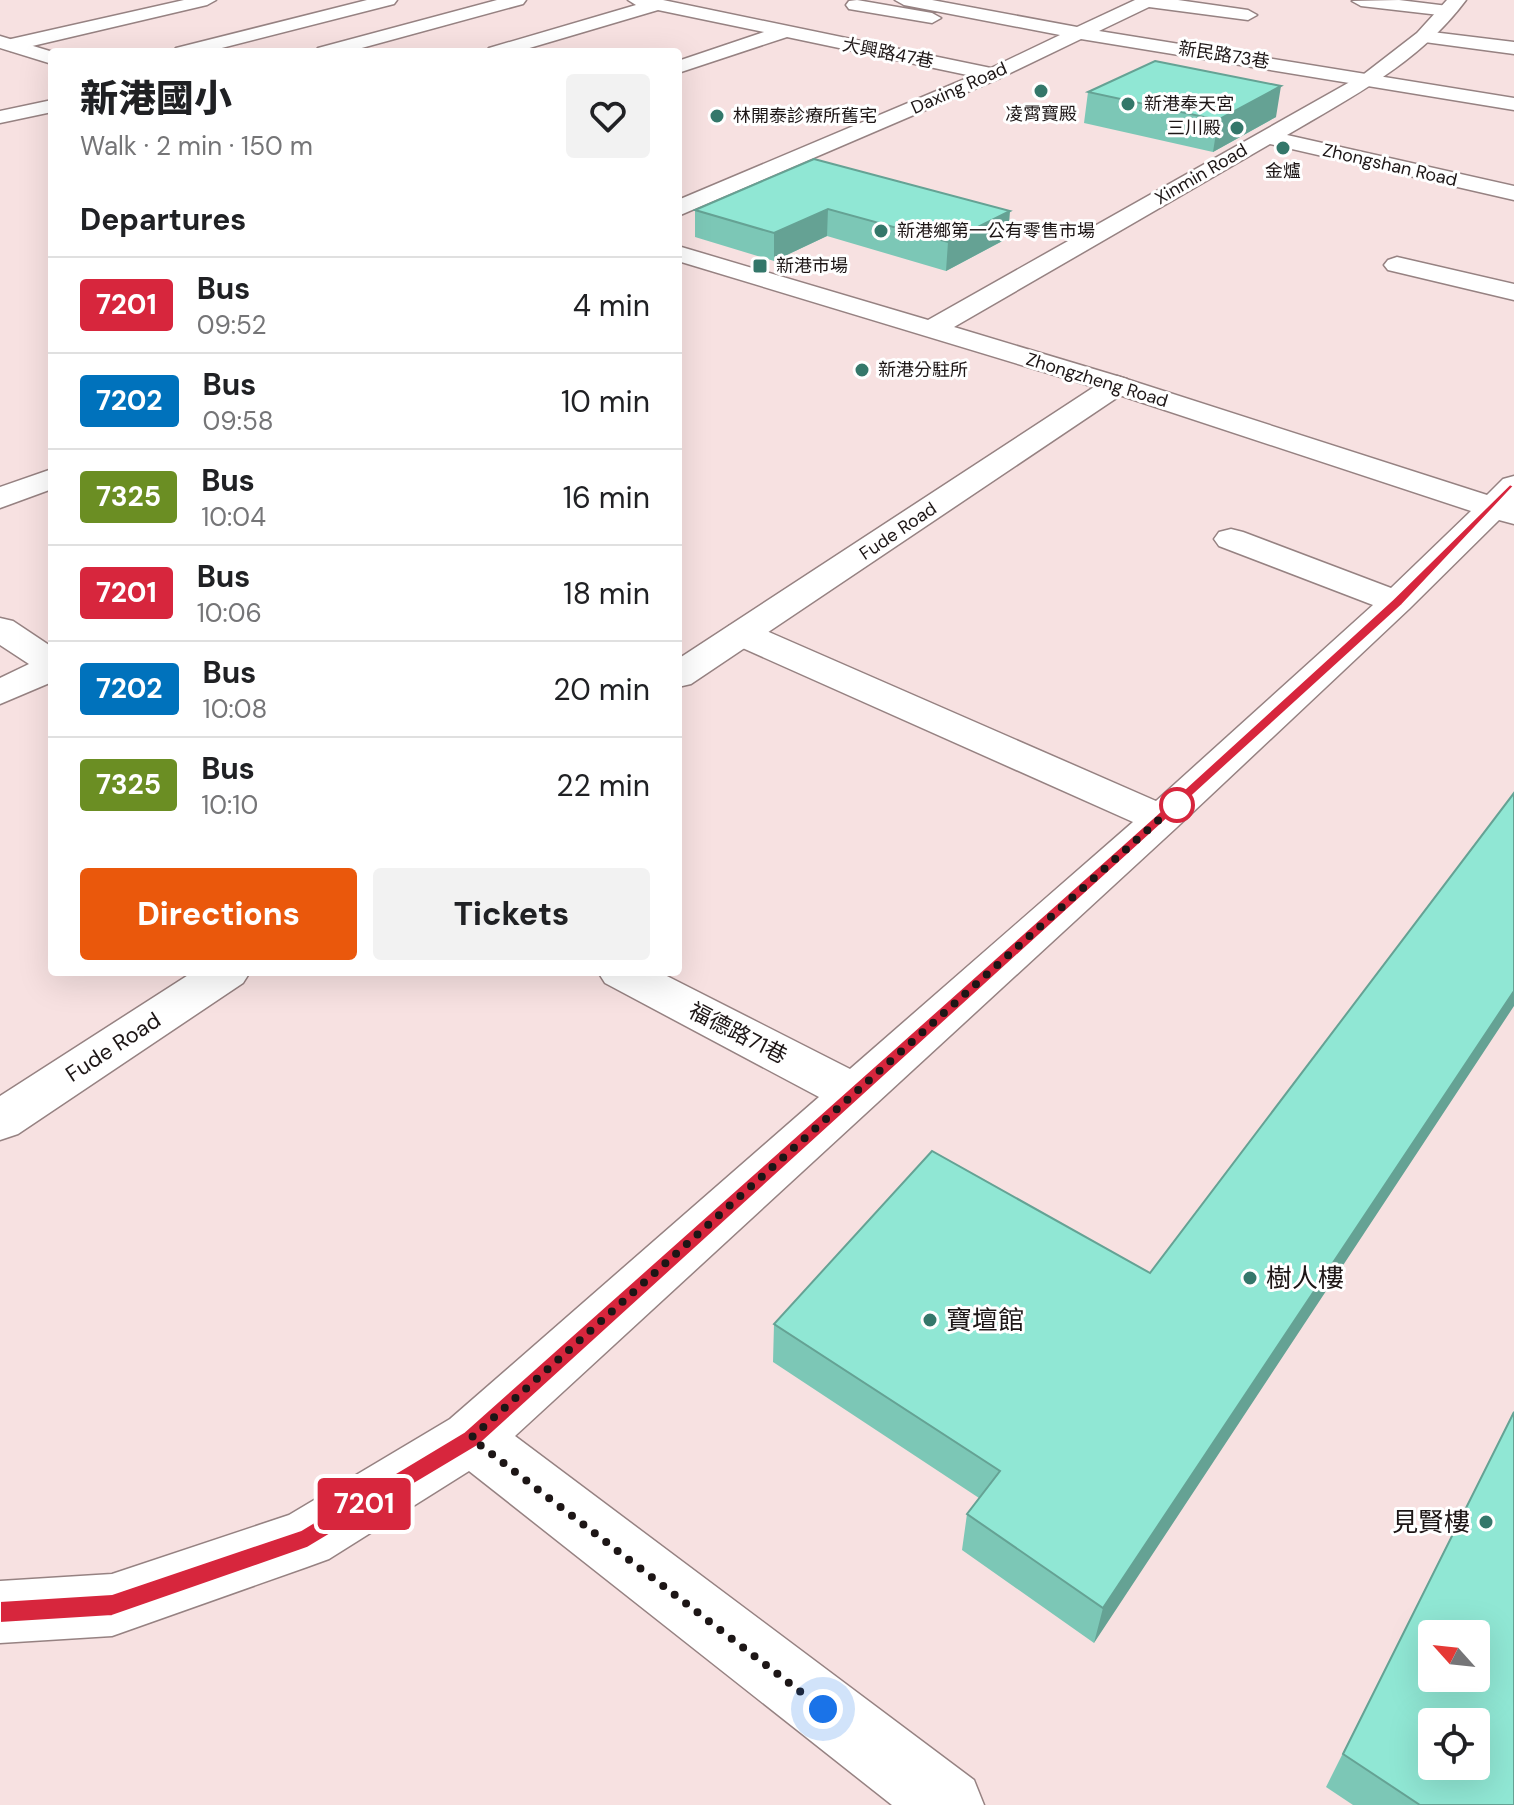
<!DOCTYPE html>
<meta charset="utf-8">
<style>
:root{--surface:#fff;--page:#f2f2f2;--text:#202124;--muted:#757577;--line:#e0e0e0;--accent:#ea580c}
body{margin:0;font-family:"DM Sans","Noto Sans TC",sans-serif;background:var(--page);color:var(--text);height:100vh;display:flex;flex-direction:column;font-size:30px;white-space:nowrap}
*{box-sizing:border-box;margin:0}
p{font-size:26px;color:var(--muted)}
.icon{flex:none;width:44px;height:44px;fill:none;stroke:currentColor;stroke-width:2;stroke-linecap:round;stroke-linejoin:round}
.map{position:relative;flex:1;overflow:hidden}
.details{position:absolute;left:48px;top:48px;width:634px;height:928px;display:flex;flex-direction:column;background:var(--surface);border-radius:8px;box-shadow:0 8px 32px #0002}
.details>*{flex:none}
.badge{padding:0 16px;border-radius:6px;font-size:28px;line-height:52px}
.needle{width:52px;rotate:297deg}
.controls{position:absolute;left:1418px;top:1620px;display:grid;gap:16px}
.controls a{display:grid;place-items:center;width:72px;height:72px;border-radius:8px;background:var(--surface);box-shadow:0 8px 32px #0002;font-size:40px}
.you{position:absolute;width:40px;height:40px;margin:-20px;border:6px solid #fff;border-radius:50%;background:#1a73e8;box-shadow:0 0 0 12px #1a73e833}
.map>.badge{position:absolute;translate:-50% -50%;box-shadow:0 0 0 4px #fff}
h2{padding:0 32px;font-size:30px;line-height:72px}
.round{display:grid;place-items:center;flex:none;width:84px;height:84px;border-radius:8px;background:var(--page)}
.headline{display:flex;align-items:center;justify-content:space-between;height:136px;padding:0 32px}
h1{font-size:38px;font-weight:800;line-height:60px}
.button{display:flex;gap:16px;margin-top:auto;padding:16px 32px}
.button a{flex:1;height:92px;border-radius:8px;background:var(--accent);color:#fff;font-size:32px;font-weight:800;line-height:92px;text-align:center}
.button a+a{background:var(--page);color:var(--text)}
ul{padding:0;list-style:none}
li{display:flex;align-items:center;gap:24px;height:96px;padding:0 32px;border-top:2px solid var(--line)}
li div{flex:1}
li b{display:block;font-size:30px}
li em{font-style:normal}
li .badge{min-width:88px;font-weight:700;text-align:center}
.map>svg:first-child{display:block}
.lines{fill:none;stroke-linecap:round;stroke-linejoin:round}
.minor-casing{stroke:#968282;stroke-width:3}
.major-casing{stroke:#968282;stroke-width:3}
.minor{fill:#fff;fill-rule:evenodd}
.major{fill:#fff;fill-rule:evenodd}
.wall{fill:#7cc7b6}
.shaded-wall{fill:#65a294}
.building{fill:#90e7d4;stroke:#65a294;stroke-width:2;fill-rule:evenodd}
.line{fill:#d7263d;stroke:#fff;stroke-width:2}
.walk{stroke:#1d1616;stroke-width:8;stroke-dasharray:0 14.4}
.poi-dot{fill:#34776a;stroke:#fff;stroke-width:3}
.stop-dot{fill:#fff;stroke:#d7263d;stroke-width:4}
.labels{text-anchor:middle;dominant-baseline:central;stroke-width:6;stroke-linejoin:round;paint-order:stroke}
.far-street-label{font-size:18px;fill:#1d1616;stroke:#fff}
.far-poi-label{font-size:18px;fill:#1d1616;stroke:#fff;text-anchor:start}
.street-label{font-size:22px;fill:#1d1616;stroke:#fff}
.near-poi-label{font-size:26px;fill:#1d1616;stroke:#fff;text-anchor:start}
</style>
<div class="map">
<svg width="1514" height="1805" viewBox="0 0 1514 1805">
<rect width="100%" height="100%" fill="#f7e1e1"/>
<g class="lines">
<defs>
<path id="minor" d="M184 0H216L207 5 11 51 2 45 11 39Z
M367 0H397L394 4 206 52H173L176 48Z
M497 0H526L523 4 347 52H315L318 48Z
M628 0H663L991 68 1060 35 904 5 895 0H932L1077 27 1135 0H1178L1248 10 1257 15 1248 20 1149 7 1099 31 1514 98V110L1081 39 1000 78 678 216V200L972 76 787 37 678 73V61L764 32 658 10 516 52H486L489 48 636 5Z
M857 0 932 13 941 18 932 23 849 9 846 5 849 1Z
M1399 0 1448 6 1457 11 1448 16 1361 6 1352 1Z
M1424 31 1514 42V54L1417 41 1415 37Z
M52 100V112L0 123V111Z
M1397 257 1514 284V300L1388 270 1384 265 1388 260Z
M1117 376 1487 495 1503 479 1514 476V524L1499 520 1409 609 1176 828 515 1436 974 1780 984 1805H892L469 1471 329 1559 307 1567 112 1636 0 1643V1581L112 1574 289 1515 450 1419 819 1097 605 983 598 972H659L850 1069 1133 822 729 642 724 634 729 626 742 623 755 626 1156 801 1373 605 1219 546 1214 539 1219 532 1231 529 1243 532 1391 588 1471 511 1107 391 1103 385 1107 379Z
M52 469V489L0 508V487Z
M0 618 13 621 52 647V682L0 704V678L29 664 0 645Z"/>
<path id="major" d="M1447 0H1466C1420 62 1352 97 1287 135L1514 186V200L1270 144 954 327 1127 379 1131 385 1127 391 691 684 678 687V659L1094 387 678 261V246L928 320 1364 74 1417 33Z
M0 36 53 52 52 64 0 48Z
M193 972H250L243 983 18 1134 0 1140V1096Z"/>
</defs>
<use href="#minor" class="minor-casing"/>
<use href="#major" class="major-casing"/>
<use href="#minor" class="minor"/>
<use href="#major" class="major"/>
</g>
<path class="wall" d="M1088 92 1276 117 1213 152 1084 123Z
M814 159 1008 238 946 271 827 236 774 261 695 237V210Z
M1514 793 1094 1643 962 1550 967 1514 979 1498 773 1362 774 1324 1150 1273Z
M1514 1411V1805H1353L1326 1787Z"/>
<path class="shaded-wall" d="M1281 86 1276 117 1213 152 1218 120Z
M828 209 827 236 774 261V233Z
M1010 211 1008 238 946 271 948 242Z
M1514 991V1006L1094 1643 1103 1608Z"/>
<path class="building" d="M1155 61 1281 86 1218 120 1088 92Z
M814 159 1010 211 948 242 828 209 774 233 695 210Z
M1514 793V991L1103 1608 967 1514 1000 1471 774 1324 932 1151 1150 1273Z
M1514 1412V1805H1420L1343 1754ZM1432 1634H1476V1678H1432ZM1432 1722H1476V1766H1432Z"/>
<path class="line" d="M1510 484 1514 486 1402 605 479 1445 307 1548 112 1616 0 1623V1601L112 1594 301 1530 464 1432 1155 816 1393 599Z"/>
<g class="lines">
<path class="walk" d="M823 1709 471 1438 1182 799 1177 805"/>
</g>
<g class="poi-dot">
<circle cx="1041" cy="91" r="8"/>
<circle cx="1128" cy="104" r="8"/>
<circle cx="717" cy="116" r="8"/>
<circle cx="1237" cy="128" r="8"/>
<circle cx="1283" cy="148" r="8"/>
<circle cx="881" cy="231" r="8"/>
<rect x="752" y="258" width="16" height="16" rx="4"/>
<circle cx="862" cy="370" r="8"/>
<circle cx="1250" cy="1278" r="8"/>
<circle cx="930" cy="1320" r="8"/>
<circle cx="1486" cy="1522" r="8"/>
</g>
<circle class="stop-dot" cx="1177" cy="805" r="16"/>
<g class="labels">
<g class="far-street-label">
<text transform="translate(888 53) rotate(11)">大興路47巷</text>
<text transform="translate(1224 55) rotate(9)">新民路73巷</text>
<text transform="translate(959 88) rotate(-24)">Daxing Road</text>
<text transform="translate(1390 165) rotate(13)">Zhongshan Road</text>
<text transform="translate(1201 174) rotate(-30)">Xinmin Road</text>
<text transform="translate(1097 380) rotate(17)">Zhongzheng Road</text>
<text transform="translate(898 531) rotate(-34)">Fude Road</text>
</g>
<g class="far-poi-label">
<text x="1144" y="104">新港奉天宮</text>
<text x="1041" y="114" text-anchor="middle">凌霄寶殿</text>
<text x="733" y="116">林開泰診療所舊宅</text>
<text x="1221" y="128" text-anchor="end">三川殿</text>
<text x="1283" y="171" text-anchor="middle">金爐</text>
<text x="897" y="231">新港鄉第一公有零售市場</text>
<text x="776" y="266">新港市場</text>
<text x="878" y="370">新港分駐所</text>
</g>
<g class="street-label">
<text transform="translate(738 1033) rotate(27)">福德路71巷</text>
<text transform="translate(113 1047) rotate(-33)">Fude Road</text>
</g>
<g class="near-poi-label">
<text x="1266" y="1278">樹人樓</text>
<text x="946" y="1320">寶壇館</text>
<text x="1470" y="1522" text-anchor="end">見賢樓</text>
</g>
</g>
</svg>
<div class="controls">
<a><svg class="needle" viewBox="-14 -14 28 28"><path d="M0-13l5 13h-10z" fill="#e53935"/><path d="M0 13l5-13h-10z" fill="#757577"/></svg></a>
<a><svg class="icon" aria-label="locate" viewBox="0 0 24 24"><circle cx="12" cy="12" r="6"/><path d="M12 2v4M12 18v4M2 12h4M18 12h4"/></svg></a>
</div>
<div class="you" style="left:823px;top:1709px"></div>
<b class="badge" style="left:364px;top:1504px;background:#d7263d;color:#fff">7201</b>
<section class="details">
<div class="headline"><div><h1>新港國小</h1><p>Walk · 2 min · 150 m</p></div><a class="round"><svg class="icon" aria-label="heart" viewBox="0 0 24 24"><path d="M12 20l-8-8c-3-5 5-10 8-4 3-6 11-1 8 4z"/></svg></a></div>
<h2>Departures</h2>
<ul>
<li><span class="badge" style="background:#d7263d;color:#fff">7201</span><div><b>Bus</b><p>09:52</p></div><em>4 min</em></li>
<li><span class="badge" style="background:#0072bc;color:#fff">7202</span><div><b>Bus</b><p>09:58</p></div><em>10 min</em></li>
<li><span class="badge" style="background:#6b8e23;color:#fff">7325</span><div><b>Bus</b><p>10:04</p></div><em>16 min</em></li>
<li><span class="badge" style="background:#d7263d;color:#fff">7201</span><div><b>Bus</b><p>10:06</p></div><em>18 min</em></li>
<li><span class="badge" style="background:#0072bc;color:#fff">7202</span><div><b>Bus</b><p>10:08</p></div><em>20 min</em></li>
<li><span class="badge" style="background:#6b8e23;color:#fff">7325</span><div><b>Bus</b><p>10:10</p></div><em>22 min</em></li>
</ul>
<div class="button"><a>Directions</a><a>Tickets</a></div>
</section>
</div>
